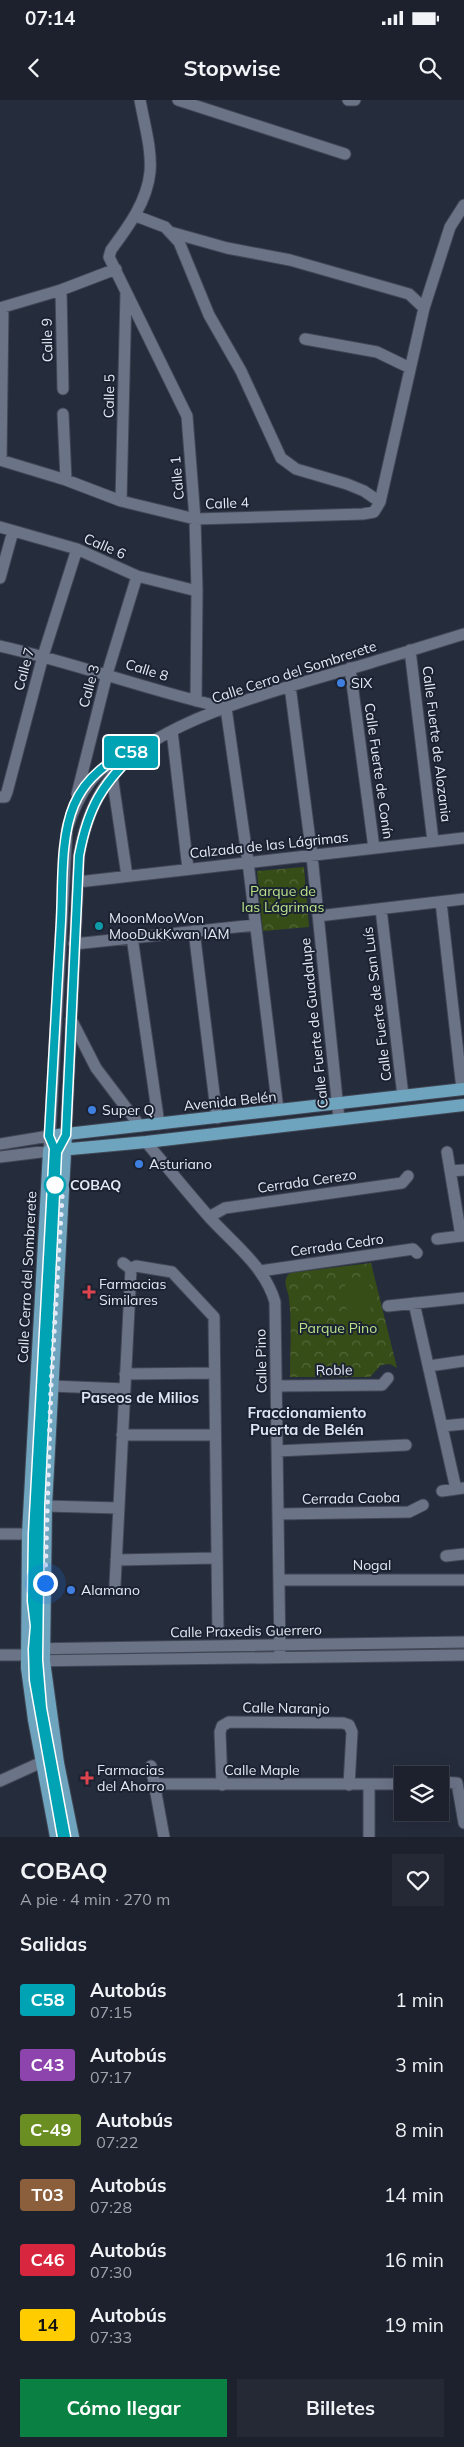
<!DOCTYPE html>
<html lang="es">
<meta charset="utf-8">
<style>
:root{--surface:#1c212d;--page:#252935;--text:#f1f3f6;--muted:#a0a3aa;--line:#3a3e49;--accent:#0b8043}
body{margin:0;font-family:Mulish,sans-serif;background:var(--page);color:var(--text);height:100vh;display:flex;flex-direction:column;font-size:19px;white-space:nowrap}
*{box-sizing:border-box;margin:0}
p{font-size:16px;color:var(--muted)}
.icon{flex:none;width:28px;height:28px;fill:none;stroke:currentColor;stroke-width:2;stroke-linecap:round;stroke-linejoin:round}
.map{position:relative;height:1737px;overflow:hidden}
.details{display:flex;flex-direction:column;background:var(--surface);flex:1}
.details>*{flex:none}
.badge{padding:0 10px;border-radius:4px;font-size:18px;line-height:32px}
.controls{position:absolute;left:394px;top:1666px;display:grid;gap:10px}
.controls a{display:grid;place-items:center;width:55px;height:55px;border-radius:0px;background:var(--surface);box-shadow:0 5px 20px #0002,0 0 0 1px var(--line);font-size:25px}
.you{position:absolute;width:25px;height:25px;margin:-12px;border:4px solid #fff;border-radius:50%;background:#1a73e8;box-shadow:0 0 0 8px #1a73e833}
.map>.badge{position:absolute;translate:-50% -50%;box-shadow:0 0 0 2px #fff}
h2{padding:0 20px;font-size:19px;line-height:45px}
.round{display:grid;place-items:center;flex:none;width:52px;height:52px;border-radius:0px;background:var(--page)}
.headline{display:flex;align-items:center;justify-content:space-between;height:85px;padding:0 20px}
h1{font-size:24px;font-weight:700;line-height:38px}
.cta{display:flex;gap:10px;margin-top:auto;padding:10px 20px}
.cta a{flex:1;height:58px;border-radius:0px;background:var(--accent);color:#fff;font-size:20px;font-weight:700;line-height:58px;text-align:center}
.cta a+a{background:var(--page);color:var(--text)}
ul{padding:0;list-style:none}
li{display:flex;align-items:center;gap:15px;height:65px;padding:0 20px}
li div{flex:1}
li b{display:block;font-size:19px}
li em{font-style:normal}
li .badge{min-width:55px;font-weight:700;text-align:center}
.status{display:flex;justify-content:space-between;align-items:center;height:35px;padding:0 25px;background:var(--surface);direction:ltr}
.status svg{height:14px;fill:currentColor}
header{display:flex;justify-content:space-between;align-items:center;height:65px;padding:0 20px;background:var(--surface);font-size:22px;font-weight:700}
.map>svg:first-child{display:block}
.park{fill:url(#park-crowns)}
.pitch{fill:#374d17}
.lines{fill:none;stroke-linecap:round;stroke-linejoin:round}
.minor-casing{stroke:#414755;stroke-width:13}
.major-casing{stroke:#414755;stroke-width:14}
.minor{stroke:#6b7387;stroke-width:11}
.major{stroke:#6fa4bf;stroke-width:12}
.line-casing{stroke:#fff;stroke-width:11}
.line{stroke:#00a3b4;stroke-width:8}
.walk{stroke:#e3e9f4;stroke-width:5;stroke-dasharray:0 9}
.shop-dot{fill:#3f7fe0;stroke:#1b2232;stroke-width:2}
.culture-dot{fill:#0f9aa8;stroke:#1b2232;stroke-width:2}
.stop-dot{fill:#fff;stroke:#00a3b4;stroke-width:2.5}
.health-dot{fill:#e0444e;stroke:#1b2232;stroke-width:2}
.labels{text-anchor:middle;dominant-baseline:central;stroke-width:4;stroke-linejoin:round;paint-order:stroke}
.street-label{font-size:14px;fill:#e3e9f4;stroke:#1b2232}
.poi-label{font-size:14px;fill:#e3e9f4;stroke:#1b2232;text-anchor:start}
.park-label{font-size:14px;fill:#b9e288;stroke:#1b2232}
.stop-label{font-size:14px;font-weight:bold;fill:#e3e9f4;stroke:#1b2232;text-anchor:start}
.neighbourhood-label{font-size:15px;font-weight:bold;fill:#dce5f2;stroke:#1b2232}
</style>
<div class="status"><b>07:14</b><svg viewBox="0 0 49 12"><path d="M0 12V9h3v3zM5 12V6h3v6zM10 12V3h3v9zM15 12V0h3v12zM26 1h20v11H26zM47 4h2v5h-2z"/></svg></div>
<header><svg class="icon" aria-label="back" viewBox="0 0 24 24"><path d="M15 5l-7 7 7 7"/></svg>Stopwise<svg class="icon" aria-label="search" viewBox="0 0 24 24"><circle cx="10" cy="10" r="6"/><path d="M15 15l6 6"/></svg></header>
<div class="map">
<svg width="464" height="1737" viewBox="0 0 464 1737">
<defs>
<pattern id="park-crowns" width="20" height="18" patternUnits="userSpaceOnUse" patternTransform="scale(1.25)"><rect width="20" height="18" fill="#374d17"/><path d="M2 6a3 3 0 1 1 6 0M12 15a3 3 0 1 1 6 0" fill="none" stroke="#546739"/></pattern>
</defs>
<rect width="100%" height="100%" fill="#252c3c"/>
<path class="park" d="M304 767 309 827 263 831 257 771Z
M371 1163 397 1268 390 1264 381 1265 370 1277H290C290 1251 292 1224 289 1198 288 1189 281 1181 290 1173Z"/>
<path class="pitch" d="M369 1177 371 1221 347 1222 345 1178Z"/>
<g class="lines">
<defs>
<path id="minor" d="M140 0C144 23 152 49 150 72 147 102 128 127 111 150L109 157 187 316 195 419 197 491 196 601
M178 0 345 54
M348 0H355
M136 116 165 127 179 142 209 215 241 271 281 358 296 369 347 384 364 391 380 402
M170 132 227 148 290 160 409 194 424 208
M61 190 63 289
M0 208 61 190 116 169
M305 239 377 252 410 268
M63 314 66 380
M0 360 66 380 121 401 195 419 363 414 374 412 380 402 424 208 450 127 464 105
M1 360 3 207
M121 401 126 193
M0 427 77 449 137 476 197 491
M0 478 13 431
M0 546C76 563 150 591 226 608L248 762 278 1010
M410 550 433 741
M350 568 374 748
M290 586 312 756 339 1019
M172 631 188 769
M112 675 127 776
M77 694 107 574 137 476
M0 697H5L7 692 43 556 77 449
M78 782 464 738
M441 802 462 989
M381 809 403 996
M318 816 464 799
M194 831 217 1018
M132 837 159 1024
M74 844 255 825
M71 919 96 968 140 1026
M66 1035 79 755C84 726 93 700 112 676 158 616 301 584 373 562 404 553 434 543 464 534
M146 1042C167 1067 188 1093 210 1118 234 1144 265 1167 275 1202L280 1557
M0 1044 49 1036
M447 1052 461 1136H464
M0 1057 49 1051 67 729C78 694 96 663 134 652
M450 1071 464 1070
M209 1117 225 1108 402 1083 408 1076
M437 1139 461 1136
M123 1163 131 1169 136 1166 172 1172 214 1217 218 1531
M260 1171 413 1149 417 1153
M414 1203 456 1389
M388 1206 464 1198
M429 1266 464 1261
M125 1274 214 1273
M51 1286 125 1289
M277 1286 382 1285 388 1278
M443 1326 464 1324
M122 1335H214
M277 1351 406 1345
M442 1391 464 1388
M46 1406 119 1408
M279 1414 409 1412 423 1405
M0 1434H28
M446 1456 464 1454
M116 1460 216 1458
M281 1480H464
M115 1485 131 1169
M27 1549 464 1542
M0 1555H27
M27 1561 464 1555
M151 1666 164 1737
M0 1681 42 1662
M440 1682 457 1683 464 1723
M154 1684H402
M222 1685 220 1632 222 1626 229 1622 343 1623 349 1625 352 1632 349 1685
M369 1737V1686"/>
<path id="major" d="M66 1035 46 1406 44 1561 58 1663 73 1737
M49 1036 464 989
M56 1737 34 1620 27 1568 28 1434 49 1051 146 1042 464 1005"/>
</defs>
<use href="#minor" class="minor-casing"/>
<use href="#major" class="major-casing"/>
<use href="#minor" class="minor"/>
<use href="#major" class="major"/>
</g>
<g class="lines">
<defs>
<path id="line" d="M62 1737 34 1580 33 1549 35 1526 32 1501 33 1434 54 1048 49 1036C53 965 57 893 61 821 63 786 60 738 74 705 86 677 110 659 138 650 102 684 88 707 79 756L66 1035 57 1052 40 1406 38 1560 42 1608 66 1737"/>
</defs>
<use href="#line" class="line-casing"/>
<use href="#line" class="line"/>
<path class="walk" d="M45 1483 51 1286 63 1081 55 1085"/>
</g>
<g class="shop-dot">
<circle cx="341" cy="583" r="5"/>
<circle cx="92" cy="1010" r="5"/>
<circle cx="139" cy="1064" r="5"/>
<circle cx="71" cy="1490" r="5"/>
</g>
<circle class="culture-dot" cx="99" cy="826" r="5"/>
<circle class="stop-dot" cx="55" cy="1085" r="10"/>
<g class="health-dot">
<path d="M86.5 1184.5h5v5h5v5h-5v5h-5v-5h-5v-5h5z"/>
<path d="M84.5 1670.5h5v5h5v5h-5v5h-5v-5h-5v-5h5z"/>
</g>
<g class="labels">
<g class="street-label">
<text transform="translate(47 240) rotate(-91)">Calle 9</text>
<text transform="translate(109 296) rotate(-89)">Calle 5</text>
<text transform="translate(177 378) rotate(-95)">Calle 1</text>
<text transform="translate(227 403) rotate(-2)">Calle 4</text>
<text transform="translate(105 446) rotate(23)">Calle 6</text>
<text transform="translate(24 569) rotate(-75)">Calle 7</text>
<text transform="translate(147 570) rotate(17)">Calle 8</text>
<text transform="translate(294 572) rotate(-18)">Calle Cerro del Sombrerete</text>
<text transform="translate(89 586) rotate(-75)">Calle 3</text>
<text transform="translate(437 644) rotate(83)">Calle Fuerte de Alozania</text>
<text transform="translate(379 671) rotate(82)">Calle Fuerte de Conín</text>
<text transform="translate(269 745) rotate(-6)">Calzada de las Lágrimas</text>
<text transform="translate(377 904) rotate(-97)">Calle Fuerte de San Luís</text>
<text transform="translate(314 923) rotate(-96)">Calle Fuerte de Guadalupe</text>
<text transform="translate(230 1001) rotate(-6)">Avenida Belén</text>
<text transform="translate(307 1081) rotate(-8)">Cerrada Cerezo</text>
<text transform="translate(337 1145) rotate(-8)">Cerrada Cedro</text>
<text transform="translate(27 1177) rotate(-87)">Calle Cerro del Sombrerete</text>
<text transform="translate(261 1261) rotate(-91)">Calle Pino</text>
<text transform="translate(334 1270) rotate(-1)">Roble</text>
<text transform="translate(351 1398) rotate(-1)">Cerrada Caoba</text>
<text x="372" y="1465">Nogal</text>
<text transform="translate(246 1531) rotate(-1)">Calle Praxedis Guerrero</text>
<text transform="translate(286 1608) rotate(1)">Calle Naranjo</text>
<text x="262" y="1670">Calle Maple</text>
</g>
<g class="poi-label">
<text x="351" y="583">SIX</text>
<text x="109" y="818">MoonMooWon<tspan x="109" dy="16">MooDukKwan IAM</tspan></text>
<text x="102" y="1010">Super Q</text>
<text x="149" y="1064">Asturiano</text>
<text x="99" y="1184">Farmacias<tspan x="99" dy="16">Similares</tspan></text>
<text x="81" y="1490">Alamano</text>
<text x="97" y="1670">Farmacias<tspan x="97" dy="16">del Ahorro</tspan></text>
</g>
<g class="park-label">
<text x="283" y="791">Parque de<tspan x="283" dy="16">las Lágrimas</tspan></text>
<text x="338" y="1228">Parque Pino</text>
</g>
<g class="stop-label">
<text x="70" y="1085">COBAQ</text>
</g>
<g class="neighbourhood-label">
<text x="140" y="1297">Paseos de Milios</text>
<text x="307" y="1312">Fraccionamiento<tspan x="307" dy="17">Puerta de Belén</tspan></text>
</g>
</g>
</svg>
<div class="controls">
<a><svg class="icon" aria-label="layers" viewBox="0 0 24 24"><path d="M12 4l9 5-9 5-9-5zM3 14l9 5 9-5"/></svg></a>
</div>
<div class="you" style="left:45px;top:1483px"></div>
<b class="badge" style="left:131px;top:652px;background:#00a3b4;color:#fff">C58</b>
</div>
<section class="details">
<div class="headline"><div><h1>COBAQ</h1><p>A pie · 4 min · 270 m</p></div><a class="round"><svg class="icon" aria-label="heart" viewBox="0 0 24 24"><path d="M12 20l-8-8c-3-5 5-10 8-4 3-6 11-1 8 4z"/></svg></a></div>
<h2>Salidas</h2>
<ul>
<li><span class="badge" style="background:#00a3b4;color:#fff">C58</span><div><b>Autobús</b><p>07:15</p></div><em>1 min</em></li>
<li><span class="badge" style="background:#8e44ad;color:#fff">C43</span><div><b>Autobús</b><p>07:17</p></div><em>3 min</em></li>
<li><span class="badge" style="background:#6b8e23;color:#fff">C-49</span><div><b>Autobús</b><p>07:22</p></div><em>8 min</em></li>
<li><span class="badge" style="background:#8b5e3c;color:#fff">T03</span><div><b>Autobús</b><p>07:28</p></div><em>14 min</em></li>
<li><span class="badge" style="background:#d7263d;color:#fff">C46</span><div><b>Autobús</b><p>07:30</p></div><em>16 min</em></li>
<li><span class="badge" style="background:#fc0;color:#111">14</span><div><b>Autobús</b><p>07:33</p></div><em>19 min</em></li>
</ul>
<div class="cta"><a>Cómo llegar</a><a>Billetes</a></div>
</section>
